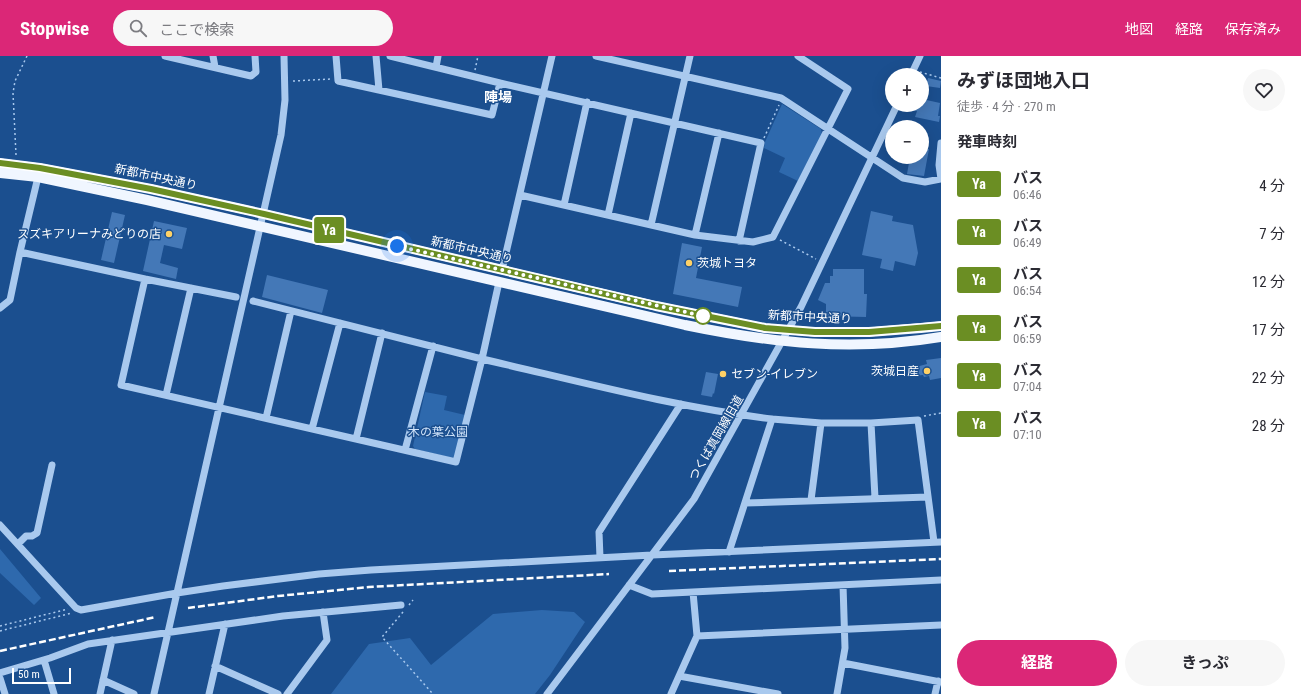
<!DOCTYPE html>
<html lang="ja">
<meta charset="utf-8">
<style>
:root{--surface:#fff;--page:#f7f7f7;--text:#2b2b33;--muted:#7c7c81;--accent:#db2777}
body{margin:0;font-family:"Roboto Condensed","Noto Sans JP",sans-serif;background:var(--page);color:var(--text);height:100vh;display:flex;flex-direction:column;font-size:15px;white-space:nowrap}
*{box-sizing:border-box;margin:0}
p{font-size:13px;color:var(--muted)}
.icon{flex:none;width:22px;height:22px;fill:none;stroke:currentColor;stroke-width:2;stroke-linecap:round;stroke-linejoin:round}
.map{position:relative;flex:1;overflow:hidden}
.panel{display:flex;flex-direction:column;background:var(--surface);width:360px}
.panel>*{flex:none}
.badge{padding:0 8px;border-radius:3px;font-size:14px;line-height:26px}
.controls{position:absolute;left:885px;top:12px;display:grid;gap:8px}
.controls a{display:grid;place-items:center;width:44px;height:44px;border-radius:50%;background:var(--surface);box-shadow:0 4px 16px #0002;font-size:20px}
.scale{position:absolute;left:12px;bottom:10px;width:59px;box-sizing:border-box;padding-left:4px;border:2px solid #fff;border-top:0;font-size:11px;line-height:14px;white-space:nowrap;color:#fff;-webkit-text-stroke:3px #1b4f8f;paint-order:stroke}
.you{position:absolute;width:20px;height:20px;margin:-10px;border:3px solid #fff;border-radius:50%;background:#1a73e8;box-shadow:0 0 0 6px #1a73e833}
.map>.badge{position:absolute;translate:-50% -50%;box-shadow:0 0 0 2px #fff}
h2{padding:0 16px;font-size:15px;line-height:36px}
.round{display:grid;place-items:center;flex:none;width:42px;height:42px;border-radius:21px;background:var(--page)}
.head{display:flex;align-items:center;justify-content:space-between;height:68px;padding:0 16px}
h1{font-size:19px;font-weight:700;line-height:30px}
.cta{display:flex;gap:8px;margin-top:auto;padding:8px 16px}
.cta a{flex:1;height:46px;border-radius:24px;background:var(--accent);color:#fff;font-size:16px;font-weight:700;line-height:46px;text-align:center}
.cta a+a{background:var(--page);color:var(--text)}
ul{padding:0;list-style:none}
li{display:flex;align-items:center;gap:12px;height:48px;padding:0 16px}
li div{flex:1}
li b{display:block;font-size:15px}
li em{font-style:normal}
li .badge{min-width:44px;font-weight:700;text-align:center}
header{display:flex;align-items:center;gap:24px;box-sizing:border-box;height:56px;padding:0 20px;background:var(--accent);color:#fff}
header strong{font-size:19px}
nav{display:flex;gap:22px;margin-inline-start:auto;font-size:14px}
.search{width:280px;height:36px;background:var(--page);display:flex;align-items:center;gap:10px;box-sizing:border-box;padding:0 14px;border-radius:22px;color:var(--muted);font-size:15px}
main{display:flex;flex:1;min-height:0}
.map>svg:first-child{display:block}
.green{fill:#2e69ad}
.building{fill:#4478b7}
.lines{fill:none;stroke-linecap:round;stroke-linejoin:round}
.path{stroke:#a9c9ee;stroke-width:1.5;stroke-dasharray:2 3;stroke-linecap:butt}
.minor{stroke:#a9c9ee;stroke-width:7}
.major{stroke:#f0f6ff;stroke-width:10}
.rail{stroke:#fff;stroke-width:2.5;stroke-dasharray:7 3;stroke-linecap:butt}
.line-casing{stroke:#fff;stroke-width:9}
.line{stroke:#6b8e23;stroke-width:6}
.walk{stroke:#fff;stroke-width:4;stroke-dasharray:0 7.2}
.poi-dot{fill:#ffd166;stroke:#1b4f8f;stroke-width:1.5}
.stop-dot{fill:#fff;stroke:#6b8e23;stroke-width:2}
.labels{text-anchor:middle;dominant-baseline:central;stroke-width:3;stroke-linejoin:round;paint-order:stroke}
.street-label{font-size:12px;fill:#fff;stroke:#1b4f8f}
.poi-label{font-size:12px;fill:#fff;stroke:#1b4f8f;text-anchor:end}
.park-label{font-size:12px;fill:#cfe3fa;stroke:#1b4f8f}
.quarter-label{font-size:14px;font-weight:bold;fill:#fff;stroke:#1b4f8f}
</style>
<header>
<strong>Stopwise</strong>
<div class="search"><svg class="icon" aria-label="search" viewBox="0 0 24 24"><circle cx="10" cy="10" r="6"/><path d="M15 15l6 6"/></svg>ここで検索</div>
<nav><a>地図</a><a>経路</a><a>保存済み</a></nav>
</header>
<main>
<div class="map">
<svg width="941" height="638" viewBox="0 0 941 638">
<rect width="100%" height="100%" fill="#1b4f8f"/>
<path class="green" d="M782 48 821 73 822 78 798 125 779 116 785 102 764 92 765 86Z
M425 336 447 340 444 354 465 359 456 400 452 402 415 393 413 390Z
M0 493 41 542 34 549 0 517Z
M542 554 574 556 585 566 550 619 535 638H331L369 588 410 582 431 609 493 558Z"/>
<path class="building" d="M928 22 941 25 940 32 926 30Z
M922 43 940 47 938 60H940L939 66 915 61 917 55 901 52 902 49H922Z
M922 92 929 93 924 120 907 118 910 101H922Z
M871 155 893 160 892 165 913 169 918 197 915 210 895 205 893 215 880 212 882 203 862 199Z
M112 156 125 159 114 207 101 204Z
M154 165 187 172 182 193 164 189 160 207 178 212 176 223 143 215Z
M682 187 702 191 696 222 742 231 738 251 673 238Z
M833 213H864V238H867L866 261 826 260V248L818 244 825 227H830V220H833Z
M267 219 328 234 322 257 262 241Z
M941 302V322L930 324 929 320 924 321 923 319 913 320 912 312 927 308 926 304Z
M706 316 718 318 714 338 713 337 712 341 701 339Z"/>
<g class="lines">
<path class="path" d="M475 14 478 0
M920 16 941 22
M293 25 331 23
M764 82 779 49
M16 99 13 37 15 25 27 0
M780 184 816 203
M924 360 941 357
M409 549 413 544
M403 556 382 581 433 638
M0 570 68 553
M0 575 72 557"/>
<path class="minor" d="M165 0 251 20 256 16 255 0
M213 0 215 11
M336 0 338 25 492 59 500 27
M376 0 379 34
M390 0 500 27 761 87 739 185
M596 0 781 42 903 122 925 126 941 123
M436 11 438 0
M911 19 920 0
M941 87 939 109 941 123
M38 121 20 196 145 223 236 241
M520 139 695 179 753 186 773 181 848 33 798 0
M564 149 587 46
M608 159 631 57
M651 169 690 0
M695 179 719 77
M502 214 552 0
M145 223 121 329 456 406 482 303C578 325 674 351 772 363L729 496
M253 245 482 303 499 226
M0 252 10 244 20 196
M166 339 191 232
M266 362 291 255
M772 363 821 367H871L918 364 934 486
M871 367 875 442
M312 373 340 267
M356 383 382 277
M405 394 433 290
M811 444 821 367
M745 447 928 441
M0 469 76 552 81 554 177 537 223 530 319 518 371 514 652 499 941 486
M18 488 26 480H32L37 477 52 409
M600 502 599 476 681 348
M629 529 652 538 941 524
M697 580 941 569
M44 604 54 638
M843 607 941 626
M215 610 278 638
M0 617 50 602 88 588 283 560 401 549
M679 620 778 638
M0 622 5 638
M103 624 134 638
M100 638 112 584
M154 638 281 79 285 44 284 0
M209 638 225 568
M287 638 327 584 323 556
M547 638 694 443 801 251 897 49
M671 638 697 580 693 536
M837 638 845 592 843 529
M935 638 938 625"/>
<path class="major" d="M0 107 40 112 151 133 264 158 656 250 765 272 815 276H869L921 272 941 270
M0 117 38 121 147 144 685 269C772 287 852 296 941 281"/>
<path class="rail" d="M669 515 941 503
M188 552 278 540 369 531 609 518
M0 595 156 561"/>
</g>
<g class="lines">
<defs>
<path id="line" d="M0 107 40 112 151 133 264 158 656 250 765 272 815 276H869L941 270"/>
</defs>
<use href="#line" class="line-casing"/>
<use href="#line" class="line"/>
<path class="walk" d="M397 190 703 260"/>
</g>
<g class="poi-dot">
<circle cx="169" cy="178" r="4"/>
<circle cx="689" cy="207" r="4"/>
<circle cx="927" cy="315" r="4"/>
<circle cx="723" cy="318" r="4"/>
</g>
<circle class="stop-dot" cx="703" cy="260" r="8"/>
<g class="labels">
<g class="street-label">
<text transform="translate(156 121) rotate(12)">新都市中央通り</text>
<text transform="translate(472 194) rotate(13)">新都市中央通り</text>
<text transform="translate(810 261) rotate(3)">新都市中央通り</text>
<text transform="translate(716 382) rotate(-60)">つくば真岡線旧道</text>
</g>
<g class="poi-label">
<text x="161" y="178">スズキアリーナみどりの店</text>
<text x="697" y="207" text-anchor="start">茨城トヨタ</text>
<text x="919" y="315">茨城日産</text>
<text x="731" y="318" text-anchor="start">セブン-イレブン</text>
</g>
<g class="park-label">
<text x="438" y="376">木の葉公園</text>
</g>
<g class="quarter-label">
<text x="498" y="41">陣場</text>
</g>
</g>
</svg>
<div class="controls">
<a>+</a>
<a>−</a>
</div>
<div class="scale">50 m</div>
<div class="you" style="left:397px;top:190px"></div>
<b class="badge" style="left:329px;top:174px;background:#6b8e23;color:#fff">Ya</b>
</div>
<section class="panel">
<div class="head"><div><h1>みずほ団地入口</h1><p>徒歩 · 4 分 · 270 m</p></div><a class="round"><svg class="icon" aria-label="heart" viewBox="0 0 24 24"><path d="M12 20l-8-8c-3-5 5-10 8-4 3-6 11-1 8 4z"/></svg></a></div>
<h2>発車時刻</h2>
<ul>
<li><span class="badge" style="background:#6b8e23;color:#fff">Ya</span><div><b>バス</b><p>06:46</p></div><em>4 分</em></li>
<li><span class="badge" style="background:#6b8e23;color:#fff">Ya</span><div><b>バス</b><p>06:49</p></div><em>7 分</em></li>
<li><span class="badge" style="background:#6b8e23;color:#fff">Ya</span><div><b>バス</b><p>06:54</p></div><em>12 分</em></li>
<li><span class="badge" style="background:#6b8e23;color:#fff">Ya</span><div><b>バス</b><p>06:59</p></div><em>17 分</em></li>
<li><span class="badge" style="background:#6b8e23;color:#fff">Ya</span><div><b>バス</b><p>07:04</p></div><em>22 分</em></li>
<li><span class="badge" style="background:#6b8e23;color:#fff">Ya</span><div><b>バス</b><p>07:10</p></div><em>28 分</em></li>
</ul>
<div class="cta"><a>経路</a><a>きっぷ</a></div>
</section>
</main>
